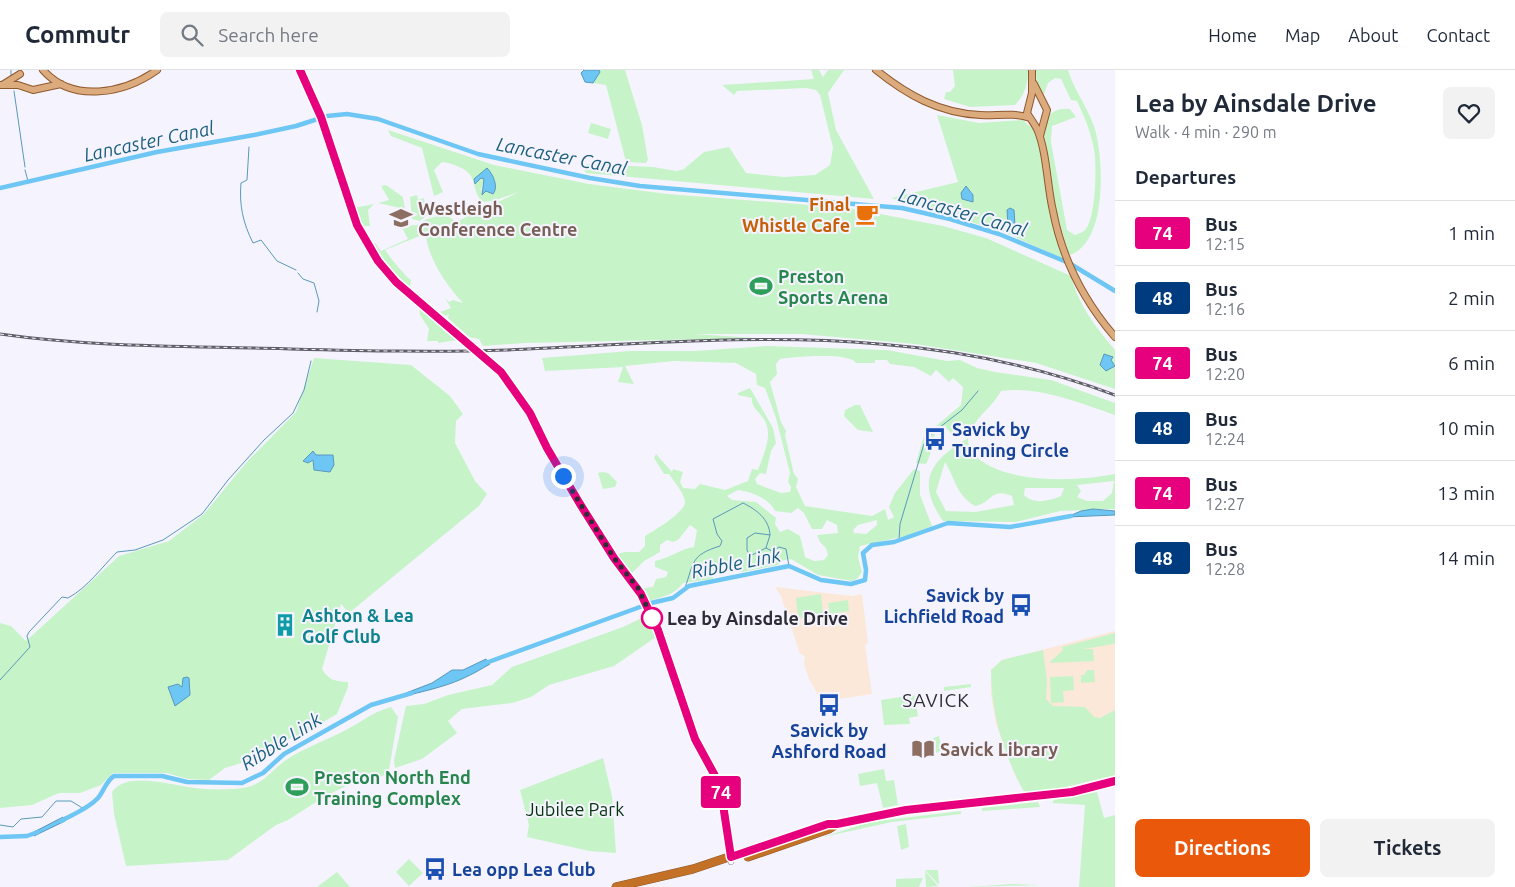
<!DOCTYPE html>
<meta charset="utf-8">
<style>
:root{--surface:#fff;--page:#f2f2f3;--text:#1f2937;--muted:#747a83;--line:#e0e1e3;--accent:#ea580c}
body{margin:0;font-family:Ubuntu,sans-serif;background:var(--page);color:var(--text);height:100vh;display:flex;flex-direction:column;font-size:19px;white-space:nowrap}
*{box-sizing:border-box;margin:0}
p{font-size:16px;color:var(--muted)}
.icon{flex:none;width:28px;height:28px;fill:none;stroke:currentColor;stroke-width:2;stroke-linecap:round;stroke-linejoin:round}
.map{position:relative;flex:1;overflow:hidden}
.drawer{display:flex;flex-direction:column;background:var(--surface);width:400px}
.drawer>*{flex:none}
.badge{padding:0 10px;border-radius:4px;font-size:18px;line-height:32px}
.you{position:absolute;width:25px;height:25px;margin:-12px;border:4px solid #fff;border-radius:50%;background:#1a73e8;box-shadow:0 0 0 8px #1a73e833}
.map>.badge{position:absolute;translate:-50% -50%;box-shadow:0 0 0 2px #fff}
h2{padding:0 20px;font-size:19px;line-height:45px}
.round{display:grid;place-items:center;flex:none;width:52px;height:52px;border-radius:8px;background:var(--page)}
.summary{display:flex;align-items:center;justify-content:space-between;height:85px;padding:0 20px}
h1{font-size:24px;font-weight:700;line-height:38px}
.button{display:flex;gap:10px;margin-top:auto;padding:10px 20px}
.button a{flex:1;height:58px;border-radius:8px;background:var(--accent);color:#fff;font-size:20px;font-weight:700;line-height:58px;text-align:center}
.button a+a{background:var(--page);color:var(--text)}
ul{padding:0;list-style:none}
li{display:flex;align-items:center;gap:15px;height:65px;padding:0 20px;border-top:1px solid var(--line)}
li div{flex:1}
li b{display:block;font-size:19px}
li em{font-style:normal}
li .badge{min-width:55px;font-weight:700;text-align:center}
header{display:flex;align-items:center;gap:30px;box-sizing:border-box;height:70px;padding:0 25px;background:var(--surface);border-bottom:1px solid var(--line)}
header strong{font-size:24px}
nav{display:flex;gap:28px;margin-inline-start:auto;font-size:18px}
.search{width:350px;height:45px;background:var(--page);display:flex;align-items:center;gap:12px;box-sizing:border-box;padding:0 18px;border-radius:8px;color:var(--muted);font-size:19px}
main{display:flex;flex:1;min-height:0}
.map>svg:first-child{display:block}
.education{fill:#fbe8d8}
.green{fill:#c7f3c9;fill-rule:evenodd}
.water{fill:#6dc6f4;stroke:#5a98bb}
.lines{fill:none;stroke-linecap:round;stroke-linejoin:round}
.stream{stroke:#5a98bb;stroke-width:1}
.canal{stroke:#6dc6f4;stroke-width:4.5}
.minor-casing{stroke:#8e8ba1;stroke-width:6}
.major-casing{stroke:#8f592c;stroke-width:8}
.highway-casing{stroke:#8f592c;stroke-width:9}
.minor{stroke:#fff;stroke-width:5}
.major{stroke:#dbaa7d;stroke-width:6}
.highway{stroke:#c37126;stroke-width:8}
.rail-casing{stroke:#605f68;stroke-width:3}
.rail{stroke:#f5f4fe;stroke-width:1;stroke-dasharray:4;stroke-linecap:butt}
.line-casing{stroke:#fff;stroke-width:11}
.line{stroke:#e6007e;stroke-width:8}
.walk{stroke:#2e2d36;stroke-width:5;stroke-dasharray:0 9}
.stop-dot{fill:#fff;stroke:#e6007e;stroke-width:2.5}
.labels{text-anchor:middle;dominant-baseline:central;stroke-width:4;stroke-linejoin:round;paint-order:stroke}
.food-label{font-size:18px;font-weight:bold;fill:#c56008;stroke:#f5f4fe;text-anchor:end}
.education-label{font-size:18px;font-weight:bold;fill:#785e54;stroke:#f5f4fe;text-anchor:start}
.leisure-label{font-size:18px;font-weight:bold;fill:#27864d;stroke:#f5f4fe;text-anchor:start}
.transit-label{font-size:18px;font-weight:bold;fill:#164399;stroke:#f5f4fe;text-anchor:start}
.culture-label{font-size:18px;font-weight:bold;fill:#0d838f;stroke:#f5f4fe;text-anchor:start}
.stop-label{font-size:18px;font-weight:bold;fill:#2e2d36;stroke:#f5f4fe;text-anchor:start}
.park-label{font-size:18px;fill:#04350e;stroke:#f5f4fe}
.water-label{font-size:19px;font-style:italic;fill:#1b5f7e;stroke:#f5f4fe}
.neighbourhood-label{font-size:19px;letter-spacing:1px;fill:#2e2d36;stroke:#f5f4fe}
</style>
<header>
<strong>Commutr</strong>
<div class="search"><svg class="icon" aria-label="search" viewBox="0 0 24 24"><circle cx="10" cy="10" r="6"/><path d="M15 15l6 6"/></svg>Search here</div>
<nav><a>Home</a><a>Map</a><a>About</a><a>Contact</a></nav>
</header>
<main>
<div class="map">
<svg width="1115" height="817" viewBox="0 0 1115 817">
<rect width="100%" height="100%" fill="#f5f4fe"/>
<path class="education" d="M775 517 852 526 862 524 868 573 865 575 872 624 833 630 824 629 818 625 809 609 804 594 805 586 800 584 781 526Z
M1115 561V705L1061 718 1026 722 1016 707 996 654 991 624V600L1002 590Z"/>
<path class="green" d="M599 0H625L642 55 648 90 646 93 626 92 606 15 593 13Z
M811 0H819L823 7 828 0H844L828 23 836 60 874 129 586 103 583 98 587 94 653 97 676 101 684 99 704 82 729 77 746 103 784 107 815 105 830 95 833 78 820 25 816 20 806 18 737 21 734 25 722 15 814 9Z
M953 0H1028C1028 14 1025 25 1015 35L970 37 944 29 946 22H950L955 16Z
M1036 0H1068C1074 20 1087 36 1094 56 1104 87 1108 172 1070 185 1061 162 1035 68 1046 49 1052 40 1061 38 1070 39L1076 47 1052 56 1051 72 1067 160 1075 165C1078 164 1083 162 1085 160 1096 149 1097 94 1094 79 1091 62 1084 46 1077 31L1071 30 1061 9 1055 8 1048 13 1044 24 1037 18Z
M937 45 979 53 1023 50 1029 56 1037 58 1045 114 1062 188 1001 161 891 128 958 112Z
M591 53 611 59 608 69 588 63Z
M388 60 494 95 589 114 667 124 849 138 943 156 986 168 1071 206C1079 236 1095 256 1115 280V319L1036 293 915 274 801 264H694L757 268 525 273 483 276 479 269 469 267 448 248 449 244 446 246 440 242 451 238 445 228 449 232 453 230 463 233C446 215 430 191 426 167L452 153 385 180C389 186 405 206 411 210L410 217 391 200 374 174 375 173 381 181 408 169 401 156 417 155 427 149 438 146V141H432L420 151 412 149 410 127 417 125 418 130 424 128 426 139 437 137 456 152 519 122 493 131 483 132C474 125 476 115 471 106 466 98 451 93 442 92L434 100 443 122 434 126 422 78 391 66ZM487 99 492 108 484 123 481 120 484 109H474Z
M386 115 403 127 405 139 378 133 389 130 381 116Z
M374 134 368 140 370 156H363L354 138Z
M419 237 458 270 438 273V271H427L429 259 420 245Z
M767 276 887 280 947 291 960 290 977 298 995 302 1051 310 1115 333V345C1079 333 1039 316 1001 321 993 337 978 344 971 361L955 367 946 358 936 362C931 373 932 384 926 394L916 393 924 366 961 335 963 317 953 308 949 312 936 300 931 306 914 297 890 294 887 290H875V293H856C849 282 793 287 780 289L776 294 777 304 770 312 781 352 786 361 785 365 794 404 798 409 796 417 805 436 872 446 885 439 888 450 894 447 889 437 895 423 914 399 920 401V425L932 456 906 466 860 476 858 487 862 502 857 509 852 511 818 505 791 489 784 490 778 495 742 502 730 492 720 493 713 501V509L683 513C676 524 662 527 649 531L644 518 653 517 656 509 666 507 668 502 655 497V491C670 488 680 479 694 477L697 460 690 455 678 470 673 472 667 470 660 475V482L644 491 632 503 616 485 624 482H639L645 476V466C654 461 687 441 685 431 683 421 674 412 669 404H664L654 388 656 384 672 402 673 399 683 402 680 412 683 418 695 419 700 414 725 420 748 411 752 399 758 400C763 386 773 366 765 351 761 343 751 338 752 328L738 325V323L750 318 773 358 776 373 771 381 766 404 760 403 755 409 757 414 781 423 790 422 791 417 788 412 790 403 776 348 765 318 757 315 756 304 736 293 674 291 625 296 634 314 618 312 623 297 545 301 542 288 630 281H695ZM738 420C751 422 769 428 775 441L791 443 798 438 804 443 812 459H822L827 450 837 455 838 463 817 465 820 472 826 478 828 485 824 490 814 491 805 487 800 466 788 459 780 462 775 454 776 448 756 432 732 430 727 426ZM877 450V455L866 464 854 463 853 460 858 455Z
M314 288 411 295 450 326 463 344 456 351 455 373 475 411 487 424 479 436 349 543 341 534 322 599C329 611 336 611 348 612V617L337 644 308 661 280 673 264 686 225 698 209 710 188 709 166 703H113L101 715 80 723H59L32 735 0 738V553L11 556 26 571 119 486 169 471 204 444 245 394 296 342Z
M855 335H860L873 362 858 360 844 346 845 340Z
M968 368 969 379C973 383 978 389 983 392 1016 414 1079 411 1115 404V439L1060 441 1016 452 943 451C915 411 931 390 968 368ZM945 392C955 408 956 425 975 436 993 432 991 417 1012 426L1014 435 975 442 946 441 936 422ZM1114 411 1112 423 1103 431H1087L1077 427 1081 421 1077 415ZM1025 418H1064L1061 426C1049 431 1034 435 1024 425Z
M602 402 608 403 617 412 615 417 603 419 598 403Z
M821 524 823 545 798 548 796 528Z
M848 530 849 541 830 544 828 533Z
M646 546 656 567 614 596 549 615 531 627 512 633 462 639 448 651 457 663 422 689 395 698 394 690 406 636 424 634 448 625 492 615 512 597 623 557Z
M1115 563V573C1112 575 1088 578 1082 579H1093L1094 591 1049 593 1063 580 1062 577Z
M1043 580 1047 611 1046 629 1053 636 1085 637 1094 647 1100 648 1115 640V705L1061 718 1026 722 1023 720C1003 683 991 642 991 600L1002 590Z
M1087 600H1094L1095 612 1081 613V605H1084Z
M1073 606 1074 620 1063 621 1064 632 1051 633 1050 607Z
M971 614V617L944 621V617Z
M914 625 918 646 909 648 910 654 884 655 881 630Z
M391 637 398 647 389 700 385 705 346 716 324 727 288 750 276 755 228 790 126 796 114 744 112 722C127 700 173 716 195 718 208 720 237 720 248 717 264 713 273 699 286 690 302 679 322 672 340 663 359 654 370 643 391 637Z
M939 666 942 680 936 683 933 668Z
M603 688 612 726 616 783 589 781 527 767 529 755 520 720Z
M884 699 886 711 894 710 898 735 883 738 877 713 860 716 858 704Z
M1097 722 1104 748 1115 745V817H1079L1085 735 1052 733 1054 730Z
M1038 732 1040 737 982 741V738Z
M961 741V744L892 752 823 767 870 752Z
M906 754 909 777 901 780 897 756Z
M409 789 423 803 409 816 396 802Z
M925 800H938L939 815Z
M925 801 938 816 926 817Z
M337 802 350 817H317Z
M923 808 919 817H896V809Z
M1012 814 1040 815 968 817Z"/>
<path class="water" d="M584 0H599L600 2 593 13 585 12 581 3Z
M487 98C493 104 499 117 493 124L486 121 482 125 484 109 481 108 475 114 474 109Z
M966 116 973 125V132L962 129 961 123Z
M1010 138 1014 140 1015 155H1008L1007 140Z
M1104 284 1113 287 1111 290 1115 296 1106 301 1100 295Z
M313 381 316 385H333L334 395 330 402 314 400 313 390 308 393 303 391Z
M1093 439 1115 441V445L1067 447 1081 441Z
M486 589 490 594C481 599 475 603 468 606 451 615 429 620 409 625L406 623 432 613 452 600H463Z
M187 607 189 608 190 625 175 636 168 617 178 614 182 617 183 608Z
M63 747 65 751 34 766 32 763Z"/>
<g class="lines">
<path class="stream" d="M11 6V0
M14 21 25 97
M249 77 247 110 241 113C239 135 243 153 253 173L261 170 277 191 296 200
M25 100 28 111
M298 203 303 209 314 213 319 231 317 242
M770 465 766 478 772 481 779 477 786 479 789 496
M899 470 900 454 924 374 931 364 962 340 978 321
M685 518C694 492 691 485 720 476L722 471 717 464 713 449 743 433C757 440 769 449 770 465L755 463 747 468V480L750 486 766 478
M0 610 30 577 27 566 29 562 62 527 68 528C88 517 101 498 117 482L135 480 163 470 202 444 228 410 264 370 293 343 304 320 311 291
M0 755 13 757 21 749 42 747 56 731H71L84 739"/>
<path class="canal" d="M0 118 157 82 254 65 296 56 327 46 347 44 378 49 478 84 590 108 640 116 902 138 950 149 999 164 1069 193 1115 221
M483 594 651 533 673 528 689 516 789 496 821 510 851 514 865 510 866 500 863 483 872 475 894 472 948 453 1010 457 1071 446
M61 751C73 744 88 739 98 728 104 721 106 711 114 706H162L187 712 242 713 263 703 284 684 371 635 412 623
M0 767 27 766 38 762"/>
<defs>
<path id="minor" d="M300 0 321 47 357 155 377 191 396 212 473 275 501 302 530 343 547 378 580 434 614 488 641 523 658 560 695 669 720 715 731 792"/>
<path id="major" d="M43 0C73 34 125 23 157 0
M876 0C907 25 939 43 980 45 997 46 1012 42 1030 48
M1032 0V23L1027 43C1030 48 1034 53 1037 59 1047 82 1047 116 1053 141 1062 188 1084 231 1115 267
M4 14 20 4
M1034 14 1047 40 1040 66
M0 15H18L33 20 61 14"/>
<path id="highway" d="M748 787 829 759 837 754
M616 817 693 799 828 754H837L907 740 1072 722 1115 711"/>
</defs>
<use href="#minor" class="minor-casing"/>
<use href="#major" class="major-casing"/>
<use href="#highway" class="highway-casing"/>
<use href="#minor" class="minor"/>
<use href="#major" class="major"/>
<use href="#highway" class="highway"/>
<defs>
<path id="rail" d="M0 264C84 276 169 276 253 278 338 280 422 283 507 280 629 275 757 263 879 274 958 280 1040 297 1115 325"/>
</defs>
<use href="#rail" class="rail-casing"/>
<use href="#rail" class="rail"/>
</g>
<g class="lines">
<defs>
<path id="line" d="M300 0 321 47 357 155 378 191 396 212 501 302 530 343 547 378 580 434 614 488 641 524 658 560 695 669 720 715 731 787 828 754H837L906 740 1072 722 1115 711"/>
</defs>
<use href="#line" class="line-casing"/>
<use href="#line" class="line"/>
<path class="walk" d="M563 406 614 488 638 518 652 548"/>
</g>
<defs>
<symbol id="cafe-bare" viewBox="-9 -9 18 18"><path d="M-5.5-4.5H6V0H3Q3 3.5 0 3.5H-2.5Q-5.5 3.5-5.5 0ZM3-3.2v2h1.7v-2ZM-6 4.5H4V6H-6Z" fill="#e8710a" stroke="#f5f4fe" stroke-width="2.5" paint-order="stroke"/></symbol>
<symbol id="university-bare" viewBox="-9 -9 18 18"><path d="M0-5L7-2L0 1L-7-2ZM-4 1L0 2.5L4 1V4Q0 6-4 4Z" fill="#8d6e63" stroke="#f5f4fe" stroke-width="2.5" paint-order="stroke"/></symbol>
<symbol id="stadium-bare" viewBox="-9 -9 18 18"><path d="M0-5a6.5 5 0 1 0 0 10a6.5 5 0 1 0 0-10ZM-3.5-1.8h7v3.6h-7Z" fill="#2e9e5b" stroke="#f5f4fe" stroke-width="2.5" paint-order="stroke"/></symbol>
<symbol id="bus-bare" viewBox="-9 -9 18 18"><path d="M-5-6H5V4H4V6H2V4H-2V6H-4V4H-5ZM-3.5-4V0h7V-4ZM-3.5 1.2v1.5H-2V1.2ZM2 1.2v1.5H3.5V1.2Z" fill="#1a4fb4" stroke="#f5f4fe" stroke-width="2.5" paint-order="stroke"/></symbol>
<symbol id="building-bare" viewBox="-9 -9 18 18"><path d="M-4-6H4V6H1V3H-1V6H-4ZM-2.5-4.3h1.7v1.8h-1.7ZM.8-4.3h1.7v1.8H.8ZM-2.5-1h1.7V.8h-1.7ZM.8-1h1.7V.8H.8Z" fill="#0f9aa8" stroke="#f5f4fe" stroke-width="2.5" paint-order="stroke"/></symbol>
<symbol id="library-bare" viewBox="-9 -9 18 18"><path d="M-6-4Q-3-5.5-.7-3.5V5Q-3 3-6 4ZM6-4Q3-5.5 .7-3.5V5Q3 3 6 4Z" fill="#8d6e63" stroke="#f5f4fe" stroke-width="2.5" paint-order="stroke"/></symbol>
</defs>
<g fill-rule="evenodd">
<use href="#cafe-bare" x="851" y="128" width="32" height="32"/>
<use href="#university-bare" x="385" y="132" width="32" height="32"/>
<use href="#stadium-bare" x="745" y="200" width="32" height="32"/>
<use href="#bus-bare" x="919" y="353" width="32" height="32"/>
<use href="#bus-bare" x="1005" y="519" width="32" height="32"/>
<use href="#building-bare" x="269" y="539" width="32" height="32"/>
<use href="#bus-bare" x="813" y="619" width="32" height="32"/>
<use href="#library-bare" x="907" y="663" width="32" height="32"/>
<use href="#stadium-bare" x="281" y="701" width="32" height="32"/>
<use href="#bus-bare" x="419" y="783" width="32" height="32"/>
</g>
<circle class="stop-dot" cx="652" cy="548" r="10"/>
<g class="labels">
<g class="food-label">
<text x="850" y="134">Final<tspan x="850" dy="21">Whistle Cafe</tspan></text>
</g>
<g class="education-label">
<text x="418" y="138">Westleigh<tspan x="418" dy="21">Conference Centre</tspan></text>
<text x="940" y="679">Savick Library</text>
</g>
<g class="leisure-label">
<text x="778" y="206">Preston<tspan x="778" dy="21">Sports Arena</tspan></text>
<text x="314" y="707">Preston North End<tspan x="314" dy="21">Training Complex</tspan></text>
</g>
<g class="transit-label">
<text x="952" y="359">Savick by<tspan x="952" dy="21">Turning Circle</tspan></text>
<text x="1004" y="525" text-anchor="end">Savick by<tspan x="1004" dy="21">Lichfield Road</tspan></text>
<text x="829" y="660" text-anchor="middle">Savick by<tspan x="829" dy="21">Ashford Road</tspan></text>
<text x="452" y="799">Lea opp Lea Club</text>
</g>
<g class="culture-label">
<text x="302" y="545">Ashton &amp; Lea<tspan x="302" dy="21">Golf Club</tspan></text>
</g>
<g class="stop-label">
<text x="667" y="548">Lea by Ainsdale Drive</text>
</g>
<g class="park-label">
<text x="575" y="739">Jubilee Park</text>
</g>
<g class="water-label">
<text transform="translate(149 71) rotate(-12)">Lancaster Canal</text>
<text transform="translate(562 86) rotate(11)">Lancaster Canal</text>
<text transform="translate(963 142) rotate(16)">Lancaster Canal</text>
<text transform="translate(736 493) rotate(-11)">Ribble Link</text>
<text transform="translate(281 671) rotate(-32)">Ribble Link</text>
</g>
<g class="neighbourhood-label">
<text x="936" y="630">SAVICK</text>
</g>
</g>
</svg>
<div class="you" style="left:563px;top:406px"></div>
<b class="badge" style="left:721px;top:722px;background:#e6007e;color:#fff">74</b>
</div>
<section class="drawer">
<div class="summary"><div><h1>Lea by Ainsdale Drive</h1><p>Walk · 4 min · 290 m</p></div><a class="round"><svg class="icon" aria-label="heart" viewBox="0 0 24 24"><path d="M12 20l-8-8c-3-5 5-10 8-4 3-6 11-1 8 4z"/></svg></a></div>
<h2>Departures</h2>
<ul>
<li><span class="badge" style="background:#e6007e;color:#fff">74</span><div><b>Bus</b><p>12:15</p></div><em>1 min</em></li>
<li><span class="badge" style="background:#003b80;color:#fff">48</span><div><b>Bus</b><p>12:16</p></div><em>2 min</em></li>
<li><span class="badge" style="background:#e6007e;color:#fff">74</span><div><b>Bus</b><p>12:20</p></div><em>6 min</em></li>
<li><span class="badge" style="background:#003b80;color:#fff">48</span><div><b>Bus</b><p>12:24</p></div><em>10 min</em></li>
<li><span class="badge" style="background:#e6007e;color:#fff">74</span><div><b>Bus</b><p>12:27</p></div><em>13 min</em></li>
<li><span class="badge" style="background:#003b80;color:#fff">48</span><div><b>Bus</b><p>12:28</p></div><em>14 min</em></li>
</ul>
<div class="button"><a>Directions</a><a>Tickets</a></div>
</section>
</main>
